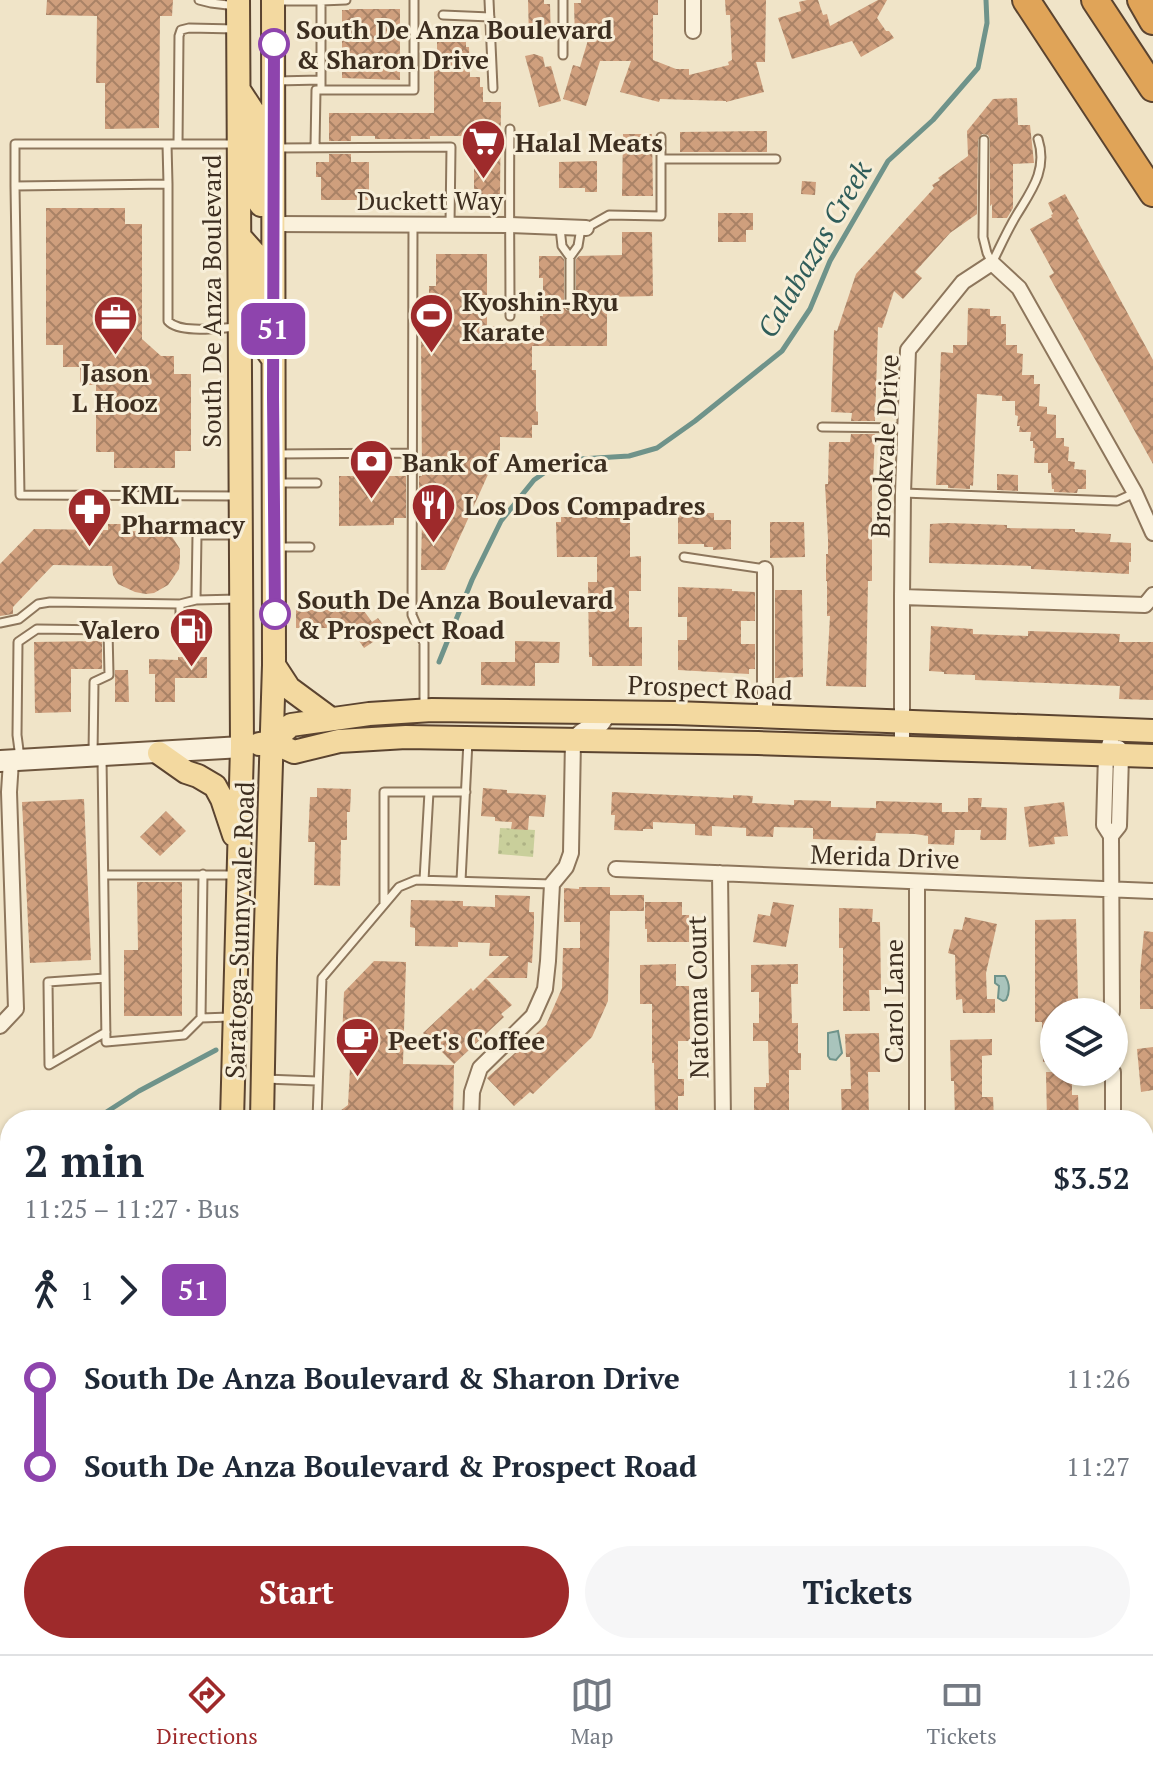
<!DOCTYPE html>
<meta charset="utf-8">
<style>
:root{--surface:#fff;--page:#f6f6f7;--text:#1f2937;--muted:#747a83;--line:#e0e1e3;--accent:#9e2a2b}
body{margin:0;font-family:"PT Serif",serif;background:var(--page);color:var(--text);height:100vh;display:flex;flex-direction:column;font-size:30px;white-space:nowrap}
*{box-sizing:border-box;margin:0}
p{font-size:26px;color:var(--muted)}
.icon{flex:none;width:44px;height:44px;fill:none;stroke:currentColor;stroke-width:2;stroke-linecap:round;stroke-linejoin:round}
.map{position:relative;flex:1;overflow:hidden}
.sheet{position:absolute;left:0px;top:1110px;width:1154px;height:544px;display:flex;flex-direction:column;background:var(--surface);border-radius:32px 32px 0 0;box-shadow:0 2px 6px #0004}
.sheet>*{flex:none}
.badge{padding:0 16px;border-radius:12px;font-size:28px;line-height:52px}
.controls{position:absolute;left:1040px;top:998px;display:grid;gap:16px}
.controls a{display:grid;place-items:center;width:88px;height:88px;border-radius:50%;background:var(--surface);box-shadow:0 2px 6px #0004;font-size:40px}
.map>.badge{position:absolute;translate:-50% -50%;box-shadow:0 0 0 4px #fff}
.legs{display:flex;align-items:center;gap:12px;height:88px;padding:0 24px;font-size:26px}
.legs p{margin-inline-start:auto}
.headline{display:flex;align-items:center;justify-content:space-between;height:136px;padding:0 24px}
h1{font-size:44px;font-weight:600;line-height:60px}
.primary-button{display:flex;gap:16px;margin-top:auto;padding:16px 24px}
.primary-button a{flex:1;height:92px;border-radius:48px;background:var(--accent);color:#fff;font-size:32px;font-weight:600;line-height:92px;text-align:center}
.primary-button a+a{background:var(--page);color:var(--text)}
ul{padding:0 24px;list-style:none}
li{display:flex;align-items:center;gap:28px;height:88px;font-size:30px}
li i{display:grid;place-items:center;width:12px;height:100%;margin:0 10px;background:currentColor}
li i::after{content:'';width:20px;height:20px;margin:-10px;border:6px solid;border-radius:50%;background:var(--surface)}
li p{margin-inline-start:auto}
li:first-child i{background:linear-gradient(#0000 50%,currentColor 0)}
li:last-child i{background:linear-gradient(currentColor 50%,#0000 0)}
.dock{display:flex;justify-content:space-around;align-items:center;height:112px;border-top:2px solid var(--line);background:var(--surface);font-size:22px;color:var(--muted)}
.dock a{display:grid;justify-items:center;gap:4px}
.dock .active{color:var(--accent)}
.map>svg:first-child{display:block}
.park{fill:url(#park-dots)}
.water{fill:#a9c4bc;stroke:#6f938a;stroke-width:2}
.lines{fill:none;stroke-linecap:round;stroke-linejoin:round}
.stream{stroke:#6f938a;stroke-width:5}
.building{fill:url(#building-cross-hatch)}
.lane-casing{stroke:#8d765c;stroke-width:11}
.street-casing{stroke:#8d765c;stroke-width:18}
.secondary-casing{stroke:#6f573f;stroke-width:24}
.primary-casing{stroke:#5b4430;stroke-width:26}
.highway-casing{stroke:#5b4430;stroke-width:30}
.lane{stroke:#faf1dc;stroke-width:7}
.street{stroke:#faf1dc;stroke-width:14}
.secondary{stroke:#faf1dc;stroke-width:20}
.primary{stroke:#f3d9a0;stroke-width:22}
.highway{stroke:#e0a458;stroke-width:26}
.line-1-casing{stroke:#fff;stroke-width:18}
.line-1{stroke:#8e44ad;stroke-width:12}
.stop-1-dot{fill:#fff;stroke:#8e44ad;stroke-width:4}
.labels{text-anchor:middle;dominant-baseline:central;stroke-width:6;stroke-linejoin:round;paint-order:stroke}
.stop-label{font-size:26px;font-weight:bold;fill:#3d2e20;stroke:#f7eed8;text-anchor:start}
.poi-label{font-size:26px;font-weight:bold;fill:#3d2e20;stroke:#f7eed8;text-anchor:start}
.street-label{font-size:26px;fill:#3d2e20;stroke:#f7eed8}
.water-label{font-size:28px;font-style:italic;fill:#2f5d5a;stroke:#f7eed8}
</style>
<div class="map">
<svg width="1153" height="1654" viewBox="0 0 1153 1654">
<defs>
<pattern id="park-dots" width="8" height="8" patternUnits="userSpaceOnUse" patternTransform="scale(2)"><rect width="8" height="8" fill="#c9cf9b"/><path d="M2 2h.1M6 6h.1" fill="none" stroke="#aeb285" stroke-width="1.8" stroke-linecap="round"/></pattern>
<pattern id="building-cross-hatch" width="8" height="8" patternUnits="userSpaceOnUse" patternTransform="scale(2)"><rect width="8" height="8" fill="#cf9f7d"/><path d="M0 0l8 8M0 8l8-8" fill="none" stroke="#a98266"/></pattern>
</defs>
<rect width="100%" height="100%" fill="#f0e4c8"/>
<path class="park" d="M500 828 535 830 533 857 498 854Z"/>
<path class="water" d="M995 976H1005C1010 983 1010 993 1006 1000L1003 1001 998 998 999 986 995 983Z
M838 1031 842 1053 836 1060 830 1059 828 1056V1033Z"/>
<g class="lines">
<path class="stream" d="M439 662 472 580 501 521 534 480 551 468 580 459 629 456 657 448 695 421 782 351 810 309 830 261 888 161 933 120 978 68 987 23 986 0
M94 1120 139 1091 216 1050
M0 1178 10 1169"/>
</g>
<path class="building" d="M47 0H173L172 16H160L159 128 105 129V83H96L97 16 46 15Z
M528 0H544V4H550L551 40 529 39Z
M581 0H658V15H653V60L676 69H689V75L729 65 728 62 732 60 730 15H726L725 0H766L765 62H756L764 92 726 102V101L660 99 659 102 620 92 631 61H600L586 106 563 99 573 65 580 67 588 40H575L574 3H581Z
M807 0H818L823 15 827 14 830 26 878 0H887L877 18 886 31H889L894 38 861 57 852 41 792 59 778 18 801 11 799 2Z
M349 9H400V80L342 78V10H349Z
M437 36H461V40H466V47H469L470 77H480V87H483V102H501L500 195H474V136H430V139H375V136H351V141H329V113H434V67H437Z
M534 54 543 57 545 67 551 66 561 101 539 107 525 56Z
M1017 98 1018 125H1030L1034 163 1013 164V208L1007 218H992V204L990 206V140L988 135 982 134 978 140 977 214 950 233 915 272 922 278 903 299 894 291 882 328 878 327 875 421H851L852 413 831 412 834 330 837 331 856 274 934 188 932 185 940 180 938 178 968 156 967 131 993 99Z
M767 131V152H680V132Z
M623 134H652L653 196H622Z
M329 154H351V162H369V200H321V177H316V162H329Z
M597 161V192H585V188H559V162Z
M802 181 816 182 815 195 801 194Z
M1065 194 1079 219 1077 220 1153 360V464L1049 276 1054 273 1030 229 1052 217 1051 215 1053 214 1048 203Z
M46 208H125V224H142V339L161 356H174V374H191V451H175V468H114V452H96V385H80V367H63V345H46Z
M718 213H753V230H746V242H718Z
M622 232H652L653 296 607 297V346H532V370H536V411L538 412V425H532V438L500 437V459H495L445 570H421L422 518H419V476H422L421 334H429V286H436V254H487V326H540V316H543V278H539V256H561L564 259V306L566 310 573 311 576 305V259L579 256 622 255Z
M968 308 990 309V316H1001V324H1006V345H1017V353L1023 354 1022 375H1034V384H1040L1039 406 1047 407V414L1056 415V438H1064V446L1069 447 1068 461 1075 462 1074 469 1086 470V489H1078L1077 493 1054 492V489H1052L1051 473H1048V463H1034L1035 448H1033V441H1030L1031 432H1019L1020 426H1017L1018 416 1015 415V401H1002V396L977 394 973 486 970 485V489L948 488V485H936L941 352 953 353V345H967Z
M851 434H875L873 479H872V581H868L866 687 826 686 830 616H827V581H826V554H828V539L825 484H828L829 442H850Z
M997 474 1018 475V491L997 490Z
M339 476H406V518H394V525L339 526Z
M696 510V513H714V520H731V549L713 550V547H704V544H678V511Z
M561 517H630V557L641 556V591H629V627H642V666H592V657H589L588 582H597V557H557L556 522H561Z
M770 522H804L805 557 770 558Z
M947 523 1007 525V528L1075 529V532L1111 534 1110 542 1131 543V562H1129V574L1031 569V566L929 563 930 524Z
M108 524H130V531L169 532 180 549V558L179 569 168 585 154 593 146 594 135 592 118 584 113 575 112 566 53 565 13 607V614L0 616V564L34 529 108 530Z
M678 587 732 589V591L755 592V621H741V644H755V669H749V674L678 670V640H687V617H678Z
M775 590H802L803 677 775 678Z
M359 604 372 622 378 618 386 629 380 633 382 636 364 648 350 628H296V610H349Z
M931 626 973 629V634L1028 636V631L1120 634 1119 642H1153V700L1119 699 1120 686 975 680V675L944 674V672L929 671Z
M102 641V669H71V712L35 713 34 642Z
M515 641 560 642 559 663H535V686L481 685V662H515Z
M178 657H207V678H175V702H155V674H149V659L178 660Z
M115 670H128L129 702H115Z
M317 788 351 789 350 812H347V840H341L340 886 314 885 315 842H308L310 797H317Z
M483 788 507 790V793L546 795 544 817 529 816 528 830 511 829 512 822 495 821V817L481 816Z
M612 792 733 798V795L753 796 752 803 794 805V800L831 801V807L876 808V801L942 803V812H968V798H982L981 807 1007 808 1006 840H980L981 830H955L954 845 928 844V836L915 834 876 833 875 841 813 839V828L774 827 773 837 746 836V828L712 826V836L695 835V824L653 822V829H643V831L614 830 615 815H611Z
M84 799 91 960 30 963 22 802Z
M1064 802 1068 836 1054 837 1055 844 1029 847 1024 807Z
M166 811 186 831 160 856 140 837Z
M137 882H182V1016H124V950H138Z
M579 887H610V895H644V911H610L608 1001 592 1037 533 1094 530 1092 514 1106 487 1078 546 1025 562 988 563 948H580V922H564V888L579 889Z
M495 895 530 896 529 912H534V927L532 963 528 962 527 978H486L509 956H489L490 943 458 942V947L415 946V928L410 927 411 900 463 901V906L495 907Z
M645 902H682V915H689V942H647V929H645Z
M773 902 794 905 786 947 753 942 758 914 770 916Z
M839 908 873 909 872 922H880L881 990H869L870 1011H843V948H839Z
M965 917 997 924 986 973 987 999H995V1013H963L962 999 956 1000 955 955 948 953 954 929 962 930Z
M1076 919 1078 999H1072V1012H1054V1062H1043L1042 1022H1035V920Z
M1144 931 1153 932V1009H1140V973Z
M374 961 406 962 403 1064 454 1065 453 1120H340V1111L348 1105 351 1049 342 1039 344 992Z
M676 964V986H689L690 1041H678V1079H684V1096H678V1112H655L654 1063H652V1004H640V965Z
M798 964V984H791L792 1023H798V1053H801V1070H789V1120H754V1087H766V1083H769L768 1041H753V1023H759V992H751V965Z
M486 978 512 1005 501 1014 504 1017 454 1064 423 1033 471 988 473 991Z
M879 1033 880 1072H868L869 1120H842L841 1089H851L850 1057H846L845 1034Z
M992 1039V1055L982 1056V1097H993L994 1120H955L954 1081H951L950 1040Z
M1153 1047V1090L1141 1092 1137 1049Z
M1046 1072H1072V1095H1078L1079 1120H1047Z"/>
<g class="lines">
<defs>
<path id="lane" d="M199 0 211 3 236 6
M489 0 493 88
M563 0V55
M275 1H321
M443 15 490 17
M275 81 321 80
M321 90H414V0
M510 129C509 191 510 253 510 316
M984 140 983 237 987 253 992 263
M167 144 168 184
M178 144 179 36 181 30 189 28 236 29
M315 147 316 90H321V1L346 0
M276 148 451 147 450 224
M661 159H776
M15 186V144H235
M413 224 412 615 424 643V707
M560 228 562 246 570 257 578 246 581 228
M586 228 609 215 661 216V137
M992 263C1000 247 1007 231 1016 216 1031 191 1048 170 1038 139
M570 305V257
M822 427 905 428
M276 454 412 453
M275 483H317
M903 493 1117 501 1135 493
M237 496 20 495 15 186 168 184V321C180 334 220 328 238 327
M277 547H310
M684 557 765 569
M196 600 197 535H238
M180 604V641L193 642
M0 623 19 619 38 604 50 602 180 604 196 600 238 599
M20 758 17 735 18 642 37 629 108 630 109 675 94 682 93 754
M102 758 106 1042 184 1035 201 1018 230 1017
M104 875H233
M424 880 429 792
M461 881 468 741
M384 904V792H466
M105 978 48 982 49 1065 106 1032
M201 1018 203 874
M265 1079 317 1081
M317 1120 322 978 399 887 416 880 552 884
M222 1653 250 1651 292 1653 576 1646V1644"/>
<path id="street" d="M693 0V31
M273 224 510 225 586 228
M1153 533 1135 493 1019 288 992 263 963 282 908 350 903 493 902 597 1145 605 1153 595
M765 569V716
M902 749V597
M1111 836 1119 826 1121 756 1119 748
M616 869 1153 891
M720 873 723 1120
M1112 1012 1111 836 1104 825 1106 755 1114 730
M0 1026 16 1009 9 792 11 761
M1113 1072V1120
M471 1120 472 1092 480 1068 533 1016 545 989 548 961 552 884 566 867 571 853 573 740C582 728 588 727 602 724L610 712
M917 1120V882
M1144 1346H1153
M0 1414 10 1407
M1144 1548H1153
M0 1638H10
M712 1654 714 1644"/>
<path id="secondary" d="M0 761 242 747"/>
<path id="primary" d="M239 90 256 116 259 202 261 205
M240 237 256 255V335L273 359
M274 665 289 688 331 719
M272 742 291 725 369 714 432 710 675 713 1153 731
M259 744 272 742 294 752 339 741 406 737 758 743 1153 756
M159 753 186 772 198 776 215 786 222 799 234 835
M232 1120 242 747 238 0
M262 1120 265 958 274 665 273 0
M220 1644V1654
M250 1654V1644"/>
<path id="highway" d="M1026 0 1153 193
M1095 0 1153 88
M1141 0 1153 21"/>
</defs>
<use href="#lane" class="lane-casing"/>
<use href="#street" class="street-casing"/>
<use href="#secondary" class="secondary-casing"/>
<use href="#primary" class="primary-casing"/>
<use href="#highway" class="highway-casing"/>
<use href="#lane" class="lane"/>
<use href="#street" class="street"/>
<use href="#secondary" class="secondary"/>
<use href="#primary" class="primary"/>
<use href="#highway" class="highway"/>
</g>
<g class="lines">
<defs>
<path id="line-1" d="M274 44 273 397 275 614"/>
</defs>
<use href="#line-1" class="line-1-casing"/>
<use href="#line-1" class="line-1"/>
</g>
<defs>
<symbol id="supermarket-pin" viewBox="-11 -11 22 30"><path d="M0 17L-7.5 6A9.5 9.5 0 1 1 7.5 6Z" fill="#9e2a2b" stroke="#f7eed8"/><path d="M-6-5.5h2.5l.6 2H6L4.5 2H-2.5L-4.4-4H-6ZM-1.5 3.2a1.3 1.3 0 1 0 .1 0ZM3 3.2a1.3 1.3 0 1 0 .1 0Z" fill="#fff"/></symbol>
<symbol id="stadium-pin" viewBox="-11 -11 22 30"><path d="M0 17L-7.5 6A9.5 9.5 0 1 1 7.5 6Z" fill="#9e2a2b" stroke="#f7eed8"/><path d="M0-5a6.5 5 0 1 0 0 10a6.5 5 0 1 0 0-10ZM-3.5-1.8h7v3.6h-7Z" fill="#fff"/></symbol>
<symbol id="office-pin" viewBox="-11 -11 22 30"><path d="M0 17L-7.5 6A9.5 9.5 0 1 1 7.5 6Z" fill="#9e2a2b" stroke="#f7eed8"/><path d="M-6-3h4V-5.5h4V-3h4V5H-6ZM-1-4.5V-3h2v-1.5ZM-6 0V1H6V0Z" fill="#fff"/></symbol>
<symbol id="bank-pin" viewBox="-11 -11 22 30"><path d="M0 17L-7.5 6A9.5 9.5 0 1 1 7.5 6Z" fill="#9e2a2b" stroke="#f7eed8"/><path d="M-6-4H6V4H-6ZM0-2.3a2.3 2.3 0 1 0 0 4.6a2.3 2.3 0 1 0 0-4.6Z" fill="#fff"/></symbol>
<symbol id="restaurant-pin" viewBox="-11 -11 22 30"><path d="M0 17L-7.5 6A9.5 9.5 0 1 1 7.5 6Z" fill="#9e2a2b" stroke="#f7eed8"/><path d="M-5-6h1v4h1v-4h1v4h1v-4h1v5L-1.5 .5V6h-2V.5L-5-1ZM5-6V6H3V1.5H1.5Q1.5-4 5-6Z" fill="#fff"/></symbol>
<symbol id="pharmacy-pin" viewBox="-11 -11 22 30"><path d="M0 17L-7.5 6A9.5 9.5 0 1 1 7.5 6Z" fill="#9e2a2b" stroke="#f7eed8"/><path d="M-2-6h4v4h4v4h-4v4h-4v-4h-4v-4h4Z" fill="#fff"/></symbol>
<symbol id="fuel-pin" viewBox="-11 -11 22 30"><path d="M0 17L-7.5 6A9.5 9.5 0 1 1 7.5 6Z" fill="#9e2a2b" stroke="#f7eed8"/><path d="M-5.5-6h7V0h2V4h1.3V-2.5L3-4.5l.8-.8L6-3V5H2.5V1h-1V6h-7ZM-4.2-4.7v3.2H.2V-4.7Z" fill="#fff"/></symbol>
<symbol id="cafe-pin" viewBox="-11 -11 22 30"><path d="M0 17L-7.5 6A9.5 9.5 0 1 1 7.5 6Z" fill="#9e2a2b" stroke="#f7eed8"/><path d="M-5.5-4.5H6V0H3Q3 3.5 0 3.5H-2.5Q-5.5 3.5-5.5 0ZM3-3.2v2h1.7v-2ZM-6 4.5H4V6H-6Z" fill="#fff"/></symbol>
</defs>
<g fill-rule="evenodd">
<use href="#supermarket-pin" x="458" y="116" width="51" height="69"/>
<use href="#stadium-pin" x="406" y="290" width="51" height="69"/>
<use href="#office-pin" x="90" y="292" width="51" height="69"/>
<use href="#bank-pin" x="346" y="436" width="51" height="69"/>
<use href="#restaurant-pin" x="408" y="480" width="51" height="69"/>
<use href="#pharmacy-pin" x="64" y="484" width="51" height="69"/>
<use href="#fuel-pin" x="166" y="604" width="51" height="69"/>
<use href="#cafe-pin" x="332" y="1014" width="51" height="69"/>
</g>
<g class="stop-1-dot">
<circle cx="274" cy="44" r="14"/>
<circle cx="275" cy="614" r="14"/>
</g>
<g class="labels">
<g class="stop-label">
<text x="296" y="29">South De Anza Boulevard<tspan x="296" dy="30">&amp; Sharon Drive</tspan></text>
<text x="297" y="599">South De Anza Boulevard<tspan x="297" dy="30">&amp; Prospect Road</tspan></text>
</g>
<g class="poi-label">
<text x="515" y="142">Halal Meats</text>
<text x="462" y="301">Kyoshin-Ryu<tspan x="462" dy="30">Karate</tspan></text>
<text x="115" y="372" text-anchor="middle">Jason<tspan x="115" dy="30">L Hooz</tspan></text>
<text x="402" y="462">Bank of America</text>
<text x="121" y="494">KML<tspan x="121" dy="30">Pharmacy</tspan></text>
<text x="464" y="505">Los Dos Compadres</text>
<text x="160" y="629" text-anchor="end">Valero</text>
<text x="388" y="1040">Peet's Coffee</text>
</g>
<g class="street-label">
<text x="430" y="200">Duckett Way</text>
<text transform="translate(211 301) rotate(-90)">South De Anza Boulevard</text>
<text transform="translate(884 446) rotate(-87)">Brookvale Drive</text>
<text transform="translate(710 687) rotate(2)">Prospect Road</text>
<text transform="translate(885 856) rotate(2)">Merida Drive</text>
<text transform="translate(239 930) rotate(-88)">Saratoga-Sunnyvale Road</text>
<text transform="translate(697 997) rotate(-91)">Natoma Court</text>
<text transform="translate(893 1001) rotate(-90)">Carol Lane</text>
</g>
<g class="water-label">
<text transform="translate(814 249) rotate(-60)">Calabazas Creek</text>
</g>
</g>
</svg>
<div class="controls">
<a><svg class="icon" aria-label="layers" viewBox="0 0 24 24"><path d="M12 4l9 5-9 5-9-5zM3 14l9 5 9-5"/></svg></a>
</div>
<b class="badge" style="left:273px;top:329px;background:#8e44ad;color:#fff">51</b>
<section class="sheet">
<div class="headline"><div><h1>2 min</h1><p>11:25 – 11:27 · Bus</p></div><b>$3.52</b></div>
<div class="legs"><svg class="icon" aria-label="walk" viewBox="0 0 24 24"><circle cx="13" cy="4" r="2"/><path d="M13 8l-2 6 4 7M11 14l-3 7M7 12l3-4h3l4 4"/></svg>1<svg class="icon" aria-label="forward" viewBox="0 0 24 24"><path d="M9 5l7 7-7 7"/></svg><b class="badge" style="background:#8e44ad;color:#fff">51</b></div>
<ul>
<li><i style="color:#8e44ad"></i><b>South De Anza Boulevard &amp; Sharon Drive</b><p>11:26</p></li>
<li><i style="color:#8e44ad"></i><b>South De Anza Boulevard &amp; Prospect Road</b><p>11:27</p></li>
</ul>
<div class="primary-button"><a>Start</a><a>Tickets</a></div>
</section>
</div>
<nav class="dock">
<a class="active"><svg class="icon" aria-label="directions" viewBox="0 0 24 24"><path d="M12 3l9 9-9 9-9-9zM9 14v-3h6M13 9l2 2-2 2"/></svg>Directions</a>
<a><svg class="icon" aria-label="map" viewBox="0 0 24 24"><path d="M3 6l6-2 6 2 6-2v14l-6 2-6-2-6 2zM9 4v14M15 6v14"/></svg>Map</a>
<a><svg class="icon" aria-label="tickets" viewBox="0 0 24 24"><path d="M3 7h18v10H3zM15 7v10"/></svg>Tickets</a>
</nav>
